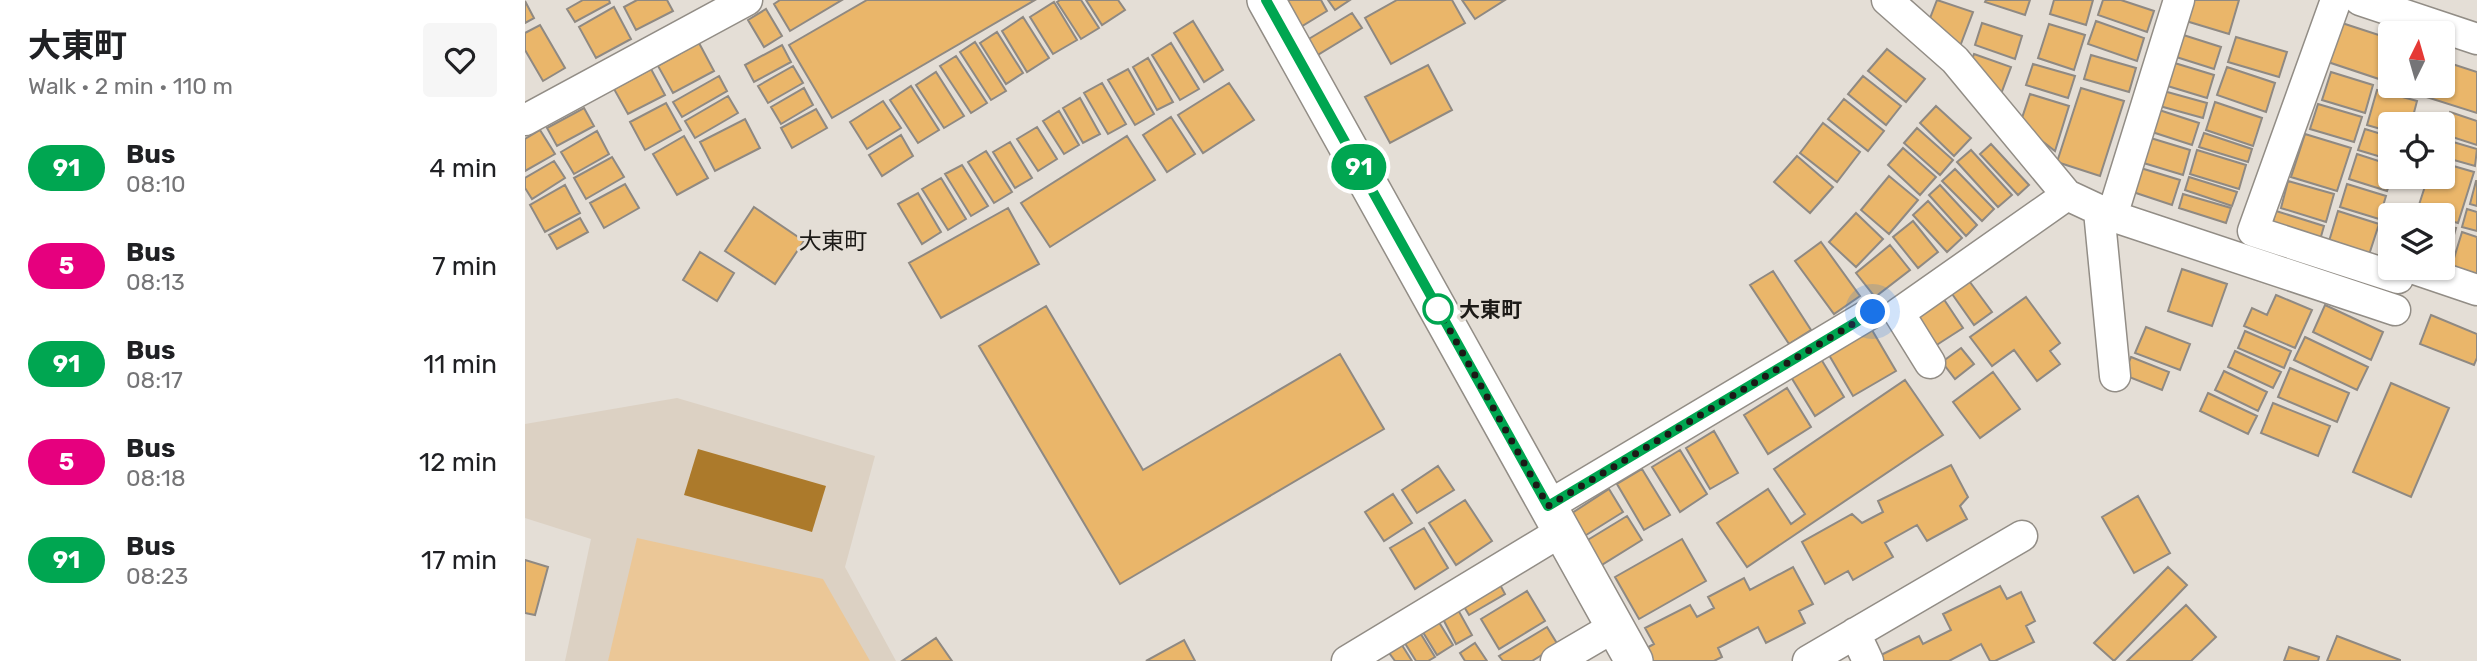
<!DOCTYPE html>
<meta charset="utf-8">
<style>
:root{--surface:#fff;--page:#f6f6f6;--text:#202124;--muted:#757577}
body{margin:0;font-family:Rubik,"Noto Sans JP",sans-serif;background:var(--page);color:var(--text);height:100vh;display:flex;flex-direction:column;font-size:26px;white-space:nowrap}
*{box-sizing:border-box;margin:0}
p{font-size:23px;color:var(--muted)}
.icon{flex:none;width:38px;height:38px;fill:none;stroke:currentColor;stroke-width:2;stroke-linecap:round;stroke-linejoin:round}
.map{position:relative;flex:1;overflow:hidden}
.side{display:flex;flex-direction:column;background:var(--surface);width:525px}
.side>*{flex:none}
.badge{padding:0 14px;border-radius:23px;font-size:24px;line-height:46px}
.needle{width:46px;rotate:5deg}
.tools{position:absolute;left:1853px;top:21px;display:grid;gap:14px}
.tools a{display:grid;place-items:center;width:77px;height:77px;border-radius:7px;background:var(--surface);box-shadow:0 2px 5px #0004;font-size:35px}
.you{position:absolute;width:35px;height:35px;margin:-18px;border:5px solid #fff;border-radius:50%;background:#1a73e8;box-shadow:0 0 0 10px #1a73e833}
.map>.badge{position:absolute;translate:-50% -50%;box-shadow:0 0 0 4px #fff}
.round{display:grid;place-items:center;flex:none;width:74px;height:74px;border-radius:7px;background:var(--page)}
.overview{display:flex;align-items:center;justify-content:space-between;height:119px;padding:0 28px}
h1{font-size:33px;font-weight:700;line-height:52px}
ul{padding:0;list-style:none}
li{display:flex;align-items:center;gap:21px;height:98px;padding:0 28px}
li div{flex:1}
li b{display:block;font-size:26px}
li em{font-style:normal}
li .badge{min-width:77px;font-weight:700;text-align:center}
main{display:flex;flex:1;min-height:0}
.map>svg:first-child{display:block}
.built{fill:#dcd1c3}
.green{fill:#ebc797}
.water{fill:#ac7a2b}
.building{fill:#eab66a;stroke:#8f8982;stroke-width:2}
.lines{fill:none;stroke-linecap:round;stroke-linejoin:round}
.minor-casing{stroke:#928d86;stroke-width:33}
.tertiary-casing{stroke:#928d86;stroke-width:40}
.minor{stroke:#fff;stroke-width:30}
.tertiary{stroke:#fff;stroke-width:37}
.line-casing{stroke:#fff;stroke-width:16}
.line{stroke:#00a651;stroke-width:10}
.walk{stroke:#1c1a17;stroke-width:7;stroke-dasharray:0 12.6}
.stop-dot{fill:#fff;stroke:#00a651;stroke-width:3.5}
.labels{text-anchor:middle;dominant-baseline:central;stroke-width:6;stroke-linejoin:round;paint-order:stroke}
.stop-label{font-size:21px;font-weight:bold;fill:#1c1a17;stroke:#e4ded6;text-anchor:start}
.neighbourhood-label{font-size:23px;fill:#1c1a17;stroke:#e4ded6}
</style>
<main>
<section class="side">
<div class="overview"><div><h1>大東町</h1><p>Walk · 2 min · 110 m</p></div><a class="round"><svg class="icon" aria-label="heart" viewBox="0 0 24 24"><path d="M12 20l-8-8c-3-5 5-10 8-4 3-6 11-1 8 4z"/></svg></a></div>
<ul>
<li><span class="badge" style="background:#00a651;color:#fff">91</span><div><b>Bus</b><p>08:10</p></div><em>4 min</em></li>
<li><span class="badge" style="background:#e6007e;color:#fff">5</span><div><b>Bus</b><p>08:13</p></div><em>7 min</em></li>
<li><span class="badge" style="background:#00a651;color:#fff">91</span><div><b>Bus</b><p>08:17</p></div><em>11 min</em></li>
<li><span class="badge" style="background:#e6007e;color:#fff">5</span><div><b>Bus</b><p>08:18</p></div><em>12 min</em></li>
<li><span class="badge" style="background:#00a651;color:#fff">91</span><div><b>Bus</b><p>08:23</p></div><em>17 min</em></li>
</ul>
</section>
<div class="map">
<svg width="1952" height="661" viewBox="0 0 1952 661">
<rect width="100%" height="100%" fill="#e4ded6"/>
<path class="built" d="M152 398 350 456 320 567 371 661H40L66 539 0 518V424Z"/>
<path class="green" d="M112 538 298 579 345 661H83Z"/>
<path class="water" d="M173 449 301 486 287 532 159 495Z"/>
<path class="building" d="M58 0H84L85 3 50 22 42 9Z
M112 0H142L148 11 111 30 99 7Z
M255 0H317L265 31 249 4Z
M342 0H510L307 118 264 45Z
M535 0H556L574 28 556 39 532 2Z
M561 0H593L600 10 577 25Z
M755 0H796L802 11 769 31Z
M803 0H825L810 10Z
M872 0H927L940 23 866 64 840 18Z
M937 0H980L950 19Z
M1412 0 1448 12 1434 49 1402 26Z
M1461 0H1505L1500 15 1460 2Z
M1529 0H1568L1561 25 1525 14Z
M1578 0H1596L1629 11 1622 32 1573 15Z
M1668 0H1714L1704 34 1661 21Z
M0 1 9 18 0 23Z
M529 2 552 40 528 54 505 17Z
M89 7 106 39 71 58 54 27Z
M241 9 257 36 239 47 223 20Z
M827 13 837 28 786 59 777 43Z
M498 17 524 58 502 72 477 31Z
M668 21 698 70 679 82 649 33Z
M1571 21 1619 38 1612 61 1563 44Z
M1457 23 1497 36 1490 59 1450 45Z
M1817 23 1866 39V83L1803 62Z
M1524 24 1560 35 1549 70 1513 58Z
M15 25 40 68 18 81 0 50V33Z
M472 32 498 73 481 84 455 43Z
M1652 33 1696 47 1689 69 1645 55Z
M1711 37 1762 52 1754 77 1703 62Z
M450 42 481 91 466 100 435 52Z
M174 43 189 71 148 93 133 66Z
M646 43 674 89 655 100 627 55Z
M257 45 266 62 229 82 220 65Z
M1362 49 1400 79 1381 102 1343 71Z
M1449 54 1486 67 1476 94 1444 68Z
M1566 55 1611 68 1604 92 1559 79Z
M431 56 462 103 446 113 415 66Z
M623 58 648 102 632 110 608 67Z
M1643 61 1689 75 1682 98 1636 84Z
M1918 61 1952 72V113L1892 94 1894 86H1918Z
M1508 64 1550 76 1543 98 1501 85Z
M903 65 927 110 865 143 840 97Z
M268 66 278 83 243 103 233 86Z
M1702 67 1750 83 1741 112 1692 95Z
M126 69 140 95 103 114 89 89Z
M603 69 629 114 610 125 583 80Z
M411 72 439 116 419 128 391 85Z
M1806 72 1848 85 1840 113 1797 100Z
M194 76 202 91 157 117 148 102Z
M1338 76 1376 106 1361 125 1323 94Z
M577 83 601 124 583 134 559 93Z
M704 83 729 120 678 153 653 115Z
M386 86 414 130 393 143 365 100Z
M279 88 288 105 256 124 246 107Z
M1556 88 1599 101 1575 176 1532 162Z
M1635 90 1682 103 1678 118 1631 105Z
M1852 90 1892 101 1886 124H1866V132L1842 125Z
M1505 94 1544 106 1530 151 1495 124Z
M203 96 213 113 170 138 160 121Z
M555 98 575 134 558 143 538 108Z
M1319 99 1359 131 1343 151 1303 119Z
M358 101 376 128 342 149 325 122Z
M1690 102 1737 118 1728 146 1681 130Z
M141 103 156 130 120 150 105 122Z
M1793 104 1837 117 1829 142 1785 129Z
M1411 106 1446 138 1429 156 1395 123Z
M59 108 69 126 32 146 22 128Z
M1628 108 1674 123 1667 145 1621 130Z
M291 109 302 128 267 148 256 128Z
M534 111 554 145 539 154 518 121Z
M1925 112 1952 121V145L1918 134Z
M646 117 670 154 642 172 618 135Z
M220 119 235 148 190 171 175 142Z
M1298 123 1335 152 1312 182 1275 153Z
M512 127 532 159 513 171 492 139Z
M1392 128 1428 160 1415 175 1379 143Z
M1840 129 1866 137V160L1833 150Z
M15 130 30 154 0 171V139Z
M72 131 84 154 49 174 36 152Z
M1679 133 1727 149 1723 162 1674 147Z
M1780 134 1826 148 1812 191 1766 177Z
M376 135 388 156 357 176 344 155Z
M159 136 183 178 152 195 128 154Z
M602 136 630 180 525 247 496 203Z
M1619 136 1665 150 1658 175 1612 161Z
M1918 139 1952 149 1950 166 1918 157Z
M485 142 507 178 490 188 468 152Z
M1466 144 1504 185 1493 195 1455 154Z
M1378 148 1411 177 1395 195 1363 165Z
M1446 150 1487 195 1473 207 1432 162Z
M1672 150 1721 165 1714 189 1665 174Z
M461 151 487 192 469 203 443 162Z
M1832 154 1866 165 1867 177 1862 191 1824 179Z
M1272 156 1308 187 1285 213 1249 182Z
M87 157 99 177 61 199 49 178Z
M29 161 40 178 7 199 0 188V178Z
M1918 163 1949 172 1933 223 1918 219V215H1907L1892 211 1903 177H1918Z
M437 165 463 206 446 216 420 174Z
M1609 166 1655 180 1647 205 1602 190Z
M1430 169 1469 209 1457 221 1417 181Z
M1364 176 1393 200 1364 234 1336 210Z
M1664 177 1712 192 1707 206 1660 190Z
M416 178 441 219 423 230 397 189Z
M1763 181 1809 194 1801 222 1756 208Z
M1951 181H1952V206L1945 204Z
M100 184 114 208 79 228 65 203Z
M1822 184 1861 196 1854 219 1815 207Z
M40 185 55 213 20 232 5 205Z
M1415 185 1452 225 1441 236 1404 195Z
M393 193 416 232 397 244 373 204Z
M1658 194 1706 208 1701 223 1654 208Z
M1403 201 1437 238 1422 252 1388 215Z
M229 207 279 241 250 284 200 251Z
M483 208 514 264 416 318 384 263Z
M1942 209 1952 212V231L1937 227Z
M1751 211 1799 226 1793 247 1745 232Z
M1813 211 1854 224 1842 261 1802 248Z
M1331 213 1358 239 1331 267 1304 242Z
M55 218 63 232 32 249 24 235Z
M1388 221 1413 252 1393 268 1368 237Z
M1918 225 1931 228 1921 263 1918 262Z
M1937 232 1952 237V275L1926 268Z
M1296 242 1335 296 1309 314 1270 261Z
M1365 245 1385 270 1350 297 1331 273Z
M175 252 209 273 192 301 158 280Z
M1657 269 1702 284 1687 326 1643 311Z
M1248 271 1286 330 1264 344 1225 285Z
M1442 278 1467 312 1449 325 1425 291Z
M1416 295 1438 328 1407 348 1385 315Z
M1751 295 1787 310 1770 348 1719 326 1727 308 1742 315Z
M1501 297 1535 343 1525 351 1535 364 1512 381 1489 350 1467 366 1445 337Z
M1800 305 1858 332 1846 360 1788 332Z
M521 306 618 470 815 354 859 429 595 584 454 346Z
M1906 315 1952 334V358L1949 365 1895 344Z
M1621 327 1665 344 1655 370 1610 353Z
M1347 330 1371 371 1328 396 1304 355Z
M1720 331 1766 351 1759 368 1713 348Z
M1780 337 1843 367 1832 390 1769 360Z
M1436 348 1449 364 1430 379 1417 362Z
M1710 351 1756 372 1748 388 1703 367Z
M1606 357 1644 372 1637 390 1599 375Z
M1296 359 1319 397 1290 416 1266 377Z
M1765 368 1824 393 1812 422 1753 397Z
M1699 371 1742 392 1733 411 1690 390Z
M1468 372 1495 409 1455 438 1428 402Z
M1380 380 1418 435 1222 567 1192 523 1243 489 1266 524 1280 514 1249 469Z
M1866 383 1924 408 1886 497 1828 472Z
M1262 388 1286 427 1243 454 1219 415Z
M1683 393 1732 416 1723 434 1675 411Z
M1748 403 1805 426 1793 456 1736 433Z
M1189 431 1213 473 1185 489 1161 448Z
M1155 450 1182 494 1155 512 1127 467Z
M1426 465 1443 497 1435 506 1442 519 1402 541 1392 525 1360 543 1368 557 1328 580 1323 571 1300 584 1277 542 1327 514 1337 523 1358 512 1353 501Z
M913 466 929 490 892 513 877 490Z
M1117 469 1145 515 1119 530 1092 484Z
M1084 489 1098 512 1058 537 1044 515Z
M868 494 887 523 859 541 840 512Z
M1613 496 1645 553 1609 573 1577 517Z
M940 500 967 541 931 565 904 523Z
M1102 516 1117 540 1075 566 1061 541Z
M899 528 923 568 890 589 865 548Z
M1157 539 1181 581 1114 619 1090 577Z
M0 560 23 567 10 615 0 613Z
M1268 567 1288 604 1274 611 1280 623 1241 643 1233 627 1193 648 1197 657 1189 661H1124L1118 650 1129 644 1120 628 1165 605 1172 617 1189 608 1183 597 1219 578 1225 590Z
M1643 567 1662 585 1589 661 1569 643Z
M972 579 980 594 944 615 935 600Z
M1475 586 1482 599 1496 592 1510 621 1501 626 1509 642 1470 661H1465L1456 644 1424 661H1352L1350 658 1394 636 1398 644 1426 630 1418 614Z
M1002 591 1020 621 974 649 956 619Z
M1661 605 1691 637 1666 661H1602Z
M932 608 947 635 931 644 917 617Z
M912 619 928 645 912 655 896 629Z
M1022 627 1033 645 1007 661H978L974 656Z
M894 631 910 657 903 661H891L878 640Z
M1812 636 1875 660V661H1802Z
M411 638 427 661H377Z
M659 640 670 661H621Z
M875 642 887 661H870L862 650Z
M950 643 962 661H940L935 653Z
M1764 647 1794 657 1793 661H1759Z"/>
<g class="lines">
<defs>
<path id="minor" d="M1362 0 1430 60 1542 195 1587 216 1870 310
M1811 0 1728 231 1873 278 1875 268
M1835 0 1952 39
M0 120 222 0
M1574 211 1590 376
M1587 216 1654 0
M1887 268 1952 290
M1405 363 1374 313 1542 195
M1023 506 1348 312
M1330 633 1343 661
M822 661 1037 531
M1031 661 1089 627
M1283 661 1497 536"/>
<path id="tertiary" d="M741 0 1109 661"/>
</defs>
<use href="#minor" class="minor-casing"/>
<use href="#tertiary" class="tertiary-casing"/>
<use href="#minor" class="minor"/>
<use href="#tertiary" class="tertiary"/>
</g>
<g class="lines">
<defs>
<path id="line" d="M741 0 1023 506 1348 312"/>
</defs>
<use href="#line" class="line-casing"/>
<use href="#line" class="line"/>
<path class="walk" d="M913 309 1023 506 1348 312"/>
</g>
<circle class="stop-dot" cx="913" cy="309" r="14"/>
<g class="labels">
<g class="stop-label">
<text x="934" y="309">大東町</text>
</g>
<g class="neighbourhood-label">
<text x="308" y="241">大東町</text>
</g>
</g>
</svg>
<div class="tools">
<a><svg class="needle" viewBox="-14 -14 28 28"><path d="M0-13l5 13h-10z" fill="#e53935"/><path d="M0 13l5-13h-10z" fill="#757577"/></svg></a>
<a><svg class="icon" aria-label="locate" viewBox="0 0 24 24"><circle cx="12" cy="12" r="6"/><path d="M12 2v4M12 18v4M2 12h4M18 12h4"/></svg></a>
<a><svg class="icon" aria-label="layers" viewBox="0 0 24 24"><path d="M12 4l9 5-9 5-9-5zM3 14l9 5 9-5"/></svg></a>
</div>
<div class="you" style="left:1348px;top:312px"></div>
<b class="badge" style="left:834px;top:167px;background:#00a651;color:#fff">91</b>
</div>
</main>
